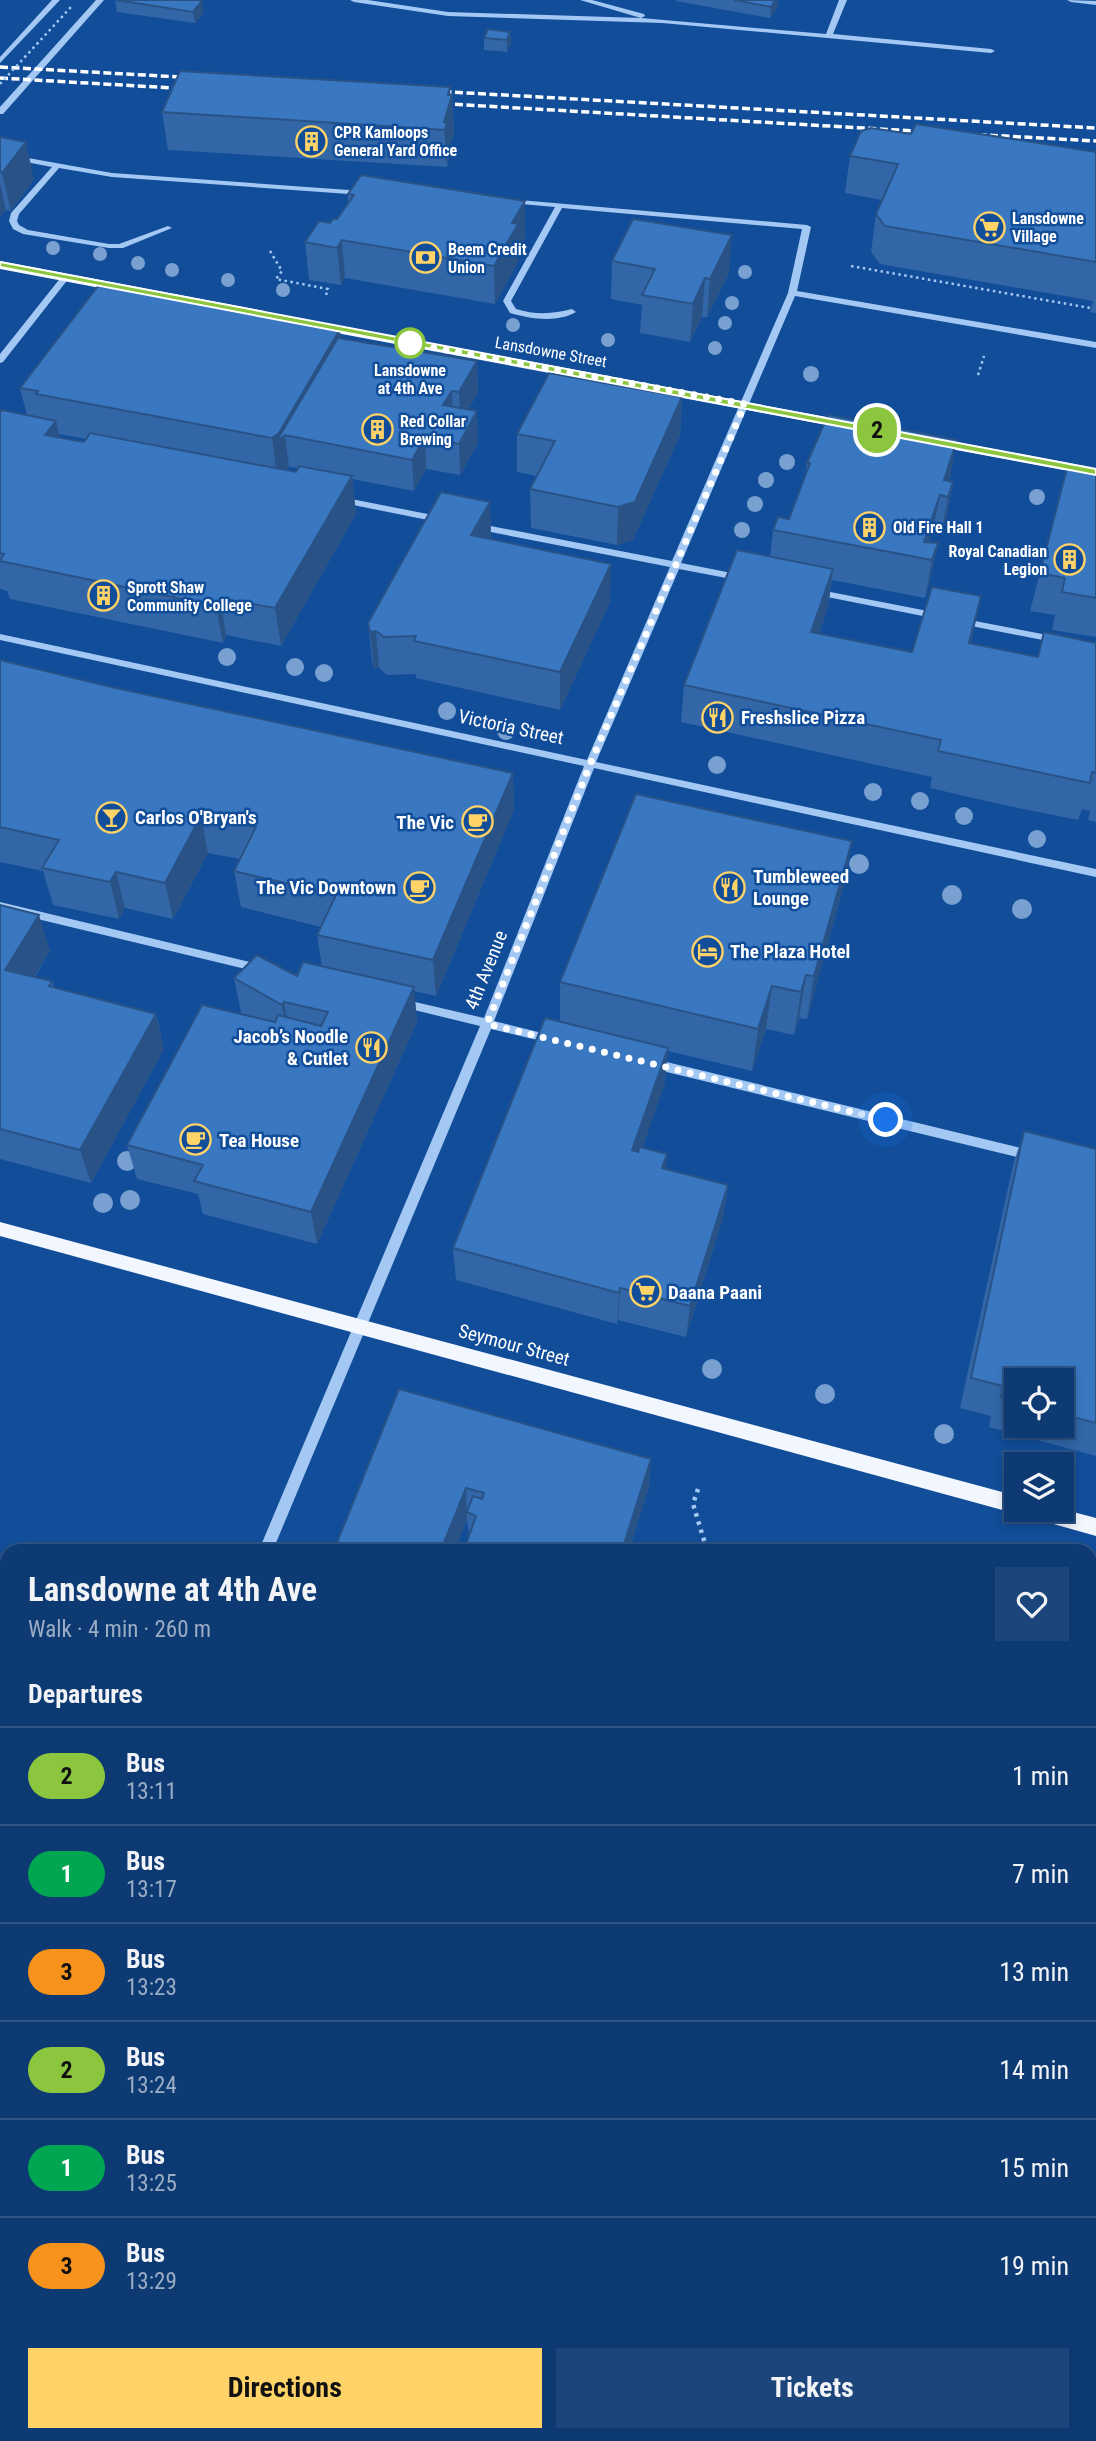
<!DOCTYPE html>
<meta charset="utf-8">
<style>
:root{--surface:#0d3a73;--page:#1b457b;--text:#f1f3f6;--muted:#9aadc4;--line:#2d5485;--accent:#ffd367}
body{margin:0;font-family:"Roboto Condensed",sans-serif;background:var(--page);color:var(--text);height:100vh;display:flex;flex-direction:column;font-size:26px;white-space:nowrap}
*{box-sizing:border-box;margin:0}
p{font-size:23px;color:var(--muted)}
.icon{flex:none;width:38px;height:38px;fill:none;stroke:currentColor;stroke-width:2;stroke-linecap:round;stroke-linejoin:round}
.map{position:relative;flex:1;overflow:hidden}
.drawer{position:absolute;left:0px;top:1544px;width:1097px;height:898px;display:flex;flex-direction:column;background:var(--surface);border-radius:21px 21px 0 0;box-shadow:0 4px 10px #0003,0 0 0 2px var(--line)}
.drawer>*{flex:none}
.badge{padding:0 14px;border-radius:23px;font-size:24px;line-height:46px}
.buttons{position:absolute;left:1004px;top:1368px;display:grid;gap:14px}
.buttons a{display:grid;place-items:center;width:70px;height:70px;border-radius:0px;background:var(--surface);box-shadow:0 4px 10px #0003,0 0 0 2px var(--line);font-size:35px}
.you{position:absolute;width:35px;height:35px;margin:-18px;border:5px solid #fff;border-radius:50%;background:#1a73e8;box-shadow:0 0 0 10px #1a73e833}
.map>.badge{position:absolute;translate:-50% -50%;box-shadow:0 0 0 4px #fff}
h2{padding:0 28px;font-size:26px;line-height:63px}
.round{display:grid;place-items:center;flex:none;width:74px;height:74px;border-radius:0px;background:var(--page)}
.headline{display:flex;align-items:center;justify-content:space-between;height:119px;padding:0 28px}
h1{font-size:33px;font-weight:700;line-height:52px}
.button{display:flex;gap:14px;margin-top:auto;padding:14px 28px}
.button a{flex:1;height:80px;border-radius:0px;background:var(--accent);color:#111;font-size:28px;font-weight:700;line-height:80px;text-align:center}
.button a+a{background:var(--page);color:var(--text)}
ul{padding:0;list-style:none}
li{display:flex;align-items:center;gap:21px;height:98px;padding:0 28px;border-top:2px solid var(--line)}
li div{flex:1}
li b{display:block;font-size:26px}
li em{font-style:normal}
li .badge{min-width:77px;font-weight:700;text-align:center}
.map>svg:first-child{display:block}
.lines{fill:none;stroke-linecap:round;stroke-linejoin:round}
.path-far1{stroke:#a4c8f4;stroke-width:2.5;stroke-dasharray:2.5 3.5;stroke-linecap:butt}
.path{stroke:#a4c8f4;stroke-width:4.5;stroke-dasharray:3.5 5;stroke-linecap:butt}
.minor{fill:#a4c8f4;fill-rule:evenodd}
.major{fill:#f1f6ff;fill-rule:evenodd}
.rail{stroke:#fff;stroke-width:3.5;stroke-dasharray:8 3.5;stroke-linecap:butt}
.path-bridge{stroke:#a4c8f4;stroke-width:2.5;stroke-dasharray:2.5 3.5;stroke-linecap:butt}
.tree{fill:#78a0d1}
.wall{fill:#3266a6;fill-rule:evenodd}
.shaded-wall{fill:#295387}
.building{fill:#3a77c1;stroke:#295387;stroke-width:2}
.line{fill:#8cc63e;stroke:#fff;stroke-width:2}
.walk{stroke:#fff;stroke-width:7;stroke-dasharray:0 12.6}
.stop-dot{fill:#fff;stroke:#8cc63e;stroke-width:3.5}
.labels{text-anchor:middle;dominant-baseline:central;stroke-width:5;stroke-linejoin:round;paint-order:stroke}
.far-poi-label{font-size:16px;font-weight:bold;fill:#fff;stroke:#114d99;text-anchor:start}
.far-street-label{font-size:16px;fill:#fff;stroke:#114d99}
.far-stop-label{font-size:16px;font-weight:bold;fill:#fff;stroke:#114d99}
.poi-label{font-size:19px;font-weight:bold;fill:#fff;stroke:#114d99;text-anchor:start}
.street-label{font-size:19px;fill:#fff;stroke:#114d99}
</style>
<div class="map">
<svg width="1096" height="2441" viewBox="0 0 1096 2441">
<rect width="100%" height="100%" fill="#114d99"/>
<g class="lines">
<path class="path-far1" d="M270 251 282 271 276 279 328 289 326 295
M851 266 1096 309
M978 375 984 356"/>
<path class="path" d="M698 1489 693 1504 707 1550"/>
<path class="minor" d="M52 0H60L0 63V57Z
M96 0H104L3 114H0V107Z
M350 0H368L448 12 641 18 580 0H592L644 14 645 16 641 18 826 34 839 0H847L833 34 991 49 995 51 991 53 662 23 448 16 354 2Z
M1067 0 1096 1V5L1071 2Z
M0 153 112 173 363 191 367 193 363 195 112 177 59 168 19 214 17 221 19 225 28 230 109 244H119L168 226 172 228 123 248H109L23 234 13 229 9 221 11 213 52 167 0 157Z
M507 199 807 225 811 227 797 291 1096 342V348L795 296 681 563 742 575 747 578 742 581 679 569 596 762 1096 869V877L594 768 494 1021 554 1036 560 1040 554 1044 491 1029 273 1550H259L480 1026 402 1007 396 1003 402 999 484 1018 584 766 0 640V634L587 760 670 567 475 529 470 526 475 523 672 561 788 293 802 229 562 208 511 301 516 309C535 315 553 314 572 309L576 312C557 323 531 319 510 313L503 301 555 207 510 203H507Z
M62 276 69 278 3 362 0 363V354Z
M341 497 443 517 448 520 443 523 338 502V498Z
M815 589 938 613 943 616 938 619 812 594 810 592Z
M959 618 1058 637 1063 640 1058 643 956 623 954 621Z
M0 902 262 965 268 969 262 973 0 910Z
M650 1058 1034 1151 1038 1153 1040 1156 1038 1159 1034 1161 650 1068 644 1063Z
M1090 1972 1096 1974V1990L1090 1988Z
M7 2169V2197L6 2200 0 2202V2174L1 2171Z
M0 2216 7 2218V2234L0 2232Z
M626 2434H661L665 2441H631Z"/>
<path class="major" d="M0 261 264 311 270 315 264 319 0 269Z
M319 322 848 421 854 425 848 429 315 329V323Z
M934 438 1096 468V476L929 445 928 442Z
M0 1222 1017 1496V1510H1024L1017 1514 0 1236Z
M1062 1509 1096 1518V1536L1036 1519 1029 1516 1026 1510Z"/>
<path class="rail" d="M0 67 198 78
M0 78 191 89
M432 91 1096 128
M432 103 932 132
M967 134 1096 141"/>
<path class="path-bridge" d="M0 84 71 7"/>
</g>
<g class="tree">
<circle cx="53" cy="248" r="7"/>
<circle cx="100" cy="254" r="7"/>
<circle cx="138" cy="263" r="7"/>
<circle cx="172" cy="270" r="7"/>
<circle cx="745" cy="272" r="7"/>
<circle cx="228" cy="280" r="7"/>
<circle cx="283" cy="290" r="7"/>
<circle cx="732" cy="303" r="7"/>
<circle cx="725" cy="323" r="7"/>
<circle cx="513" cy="325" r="7"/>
<circle cx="608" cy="340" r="7"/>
<circle cx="715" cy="348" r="7"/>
<circle cx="811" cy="374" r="8"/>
<circle cx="787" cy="462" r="8"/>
<circle cx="766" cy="480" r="8"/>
<circle cx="1037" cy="497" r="8"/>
<circle cx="755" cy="504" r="8"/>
<circle cx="742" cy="530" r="8"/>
<circle cx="227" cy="657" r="9"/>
<circle cx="295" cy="667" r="9"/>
<circle cx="324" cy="673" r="9"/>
<circle cx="447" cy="711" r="9"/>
<circle cx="506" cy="731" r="9"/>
<circle cx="717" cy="765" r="9"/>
<circle cx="873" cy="792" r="9"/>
<circle cx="920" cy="801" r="9"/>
<circle cx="964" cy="816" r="9"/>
<circle cx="1037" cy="839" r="9"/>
<circle cx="859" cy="864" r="10"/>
<circle cx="952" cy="895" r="10"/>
<circle cx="1022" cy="909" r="10"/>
<circle cx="127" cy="1161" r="10"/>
<circle cx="130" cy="1200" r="10"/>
<circle cx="103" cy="1203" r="10"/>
<circle cx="712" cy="1369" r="10"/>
<circle cx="825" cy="1394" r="10"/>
<circle cx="944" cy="1434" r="10"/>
</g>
<path class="wall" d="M676 0H779L778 6 770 18 676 1Z
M115 1 204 12 195 23 117 12Z
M510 32 511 43 507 52 484 50V38Z
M450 95H452L454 133 448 151 449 160 447 167 168 150 162 112Z
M911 134 1096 152V313L1090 312 1093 301 880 264 871 252 876 214 882 200 845 193 850 156Z
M0 137 34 179 11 211 6 210 0 217Z
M348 194 525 239 518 252V262L495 304 345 278 341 285 309 280 305 242 330 223 337 219 348 203Z
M612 261 729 273 707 317H702L690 342 640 333 642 305 611 299Z
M340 329 341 339 477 361 478 393 468 410 478 443 460 475 426 469 414 491 352 479 356 514 281 646 226 635 223 643 10 599 7 591 0 589V412L27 415 20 388ZM59 434 86 439 84 442 60 438ZM289 467 298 468 296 472 285 470Z
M682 397 680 435 633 540 617 545 531 528 530 489 537 476 517 472V434Z
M807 463 950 478 949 481 953 482 946 520 941 535 932 533 929 542 938 543 930 581 925 598 832 580 828 607 819 634 912 652 981 596 971 643 1037 657 1096 643V822L1088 820 1090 811 1082 809 1078 820 999 804 930 788 932 777 681 722 684 685 770 557 773 530 789 519 805 477Z
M1068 464 1096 469V637L1052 630 1055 615 1030 611Z
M490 502 491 539 610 602 560 710 416 678V674L387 675 379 668 374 669 372 661 368 623Z
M0 660 111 687 513 773 514 810 436 996 414 991 417 1022 317 1244 203 1214 198 1194 137 1179 127 1145 243 1014 241 1013 234 978 297 976 322 967 317 935 321 927 241 907 234 871 240 859 208 853 173 919 125 908 119 919 53 905 43 871 0 862Z
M852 841 844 885 807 1019 799 1018 794 1035 766 1029 752 1071 668 1051 665 1083 642 1147 666 1169 728 1185 723 1218 686 1337 618 1320 617 1324 456 1280 453 1248 560 1022V982Z
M0 905 50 951 35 977 52 981 54 987 156 1014 164 1049 91 1183 0 1159Z
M1024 1131 1096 1149V1456L989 1427 991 1416 960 1408 1013 1165ZM1017 1381H1062V1426H1017Z
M399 1389 651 1459 649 1487 629 1550H464L469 1537 467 1519 455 1550H334Z
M1090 1579 1096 1580V1826L1090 1824Z"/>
<path class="shaded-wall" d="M775 0H779L778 6 770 18 771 7Z
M202 1 204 12 195 23 193 12Z
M510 32 511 43 507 52V40Z
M450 87 451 101 452 95 454 133 448 151 449 160 447 167 444 122 448 95Z
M26 142 34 179 11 211 2 173Z
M0 183 6 210 0 217Z
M525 201V239L518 252V262L495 304 494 266 512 223Z
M732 235 729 273 707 317 710 279Z
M342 240 345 278 341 285 337 248Z
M705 278 702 317 690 342 693 304Z
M340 329 343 368 285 435 289 467 277 476 272 438Z
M477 361 478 393 460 424 459 392Z
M452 391 453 422 443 405Z
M682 397 680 435 633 540 617 545 618 507Z
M477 411 478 443 460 475 459 444Z
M56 421 64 459 45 435Z
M425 437 426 469 414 491 412 460Z
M957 440 950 478 944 496V480Z
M352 476 356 514 281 646 275 608Z
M953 482 946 520 941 535 948 497Z
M940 495 932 533 924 558V542Z
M490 502 491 540 471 535Z
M938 543 930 581 925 598 932 560Z
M611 564 610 602 560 710V672Z
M833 569 828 607 806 670 811 632Z
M981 596 973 634 960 680 969 643Z
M220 598 226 635 223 643 216 606Z
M376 631 379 668 374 669 370 632Z
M513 773 514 810 436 996 433 960Z
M201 816 208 853 173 919 165 883Z
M852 841 844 885 807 1019 814 976Z
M116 872 125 908 119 919 110 882Z
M39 915 50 951 17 1005 5 970Z
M806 975 799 1018 794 1035 801 992Z
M772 986 766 1029 752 1071 758 1029Z
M414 987 417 1022 317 1244 311 1212Z
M284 1002 290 1037 288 1040 282 1005Z
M156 1014 164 1049 91 1183 80 1150Z
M668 1048 665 1083 630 1184 632 1150Z
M667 1154 665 1187 662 1168Z
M728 1185 723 1218 686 1337 690 1306Z
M620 1288 618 1320 617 1324 619 1293Z
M651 1459 649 1487 629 1550H622Z
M466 1488 467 1519 455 1550H441Z"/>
<path class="building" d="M116 0H198L202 1 193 12Z
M734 0H775L771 7Z
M488 29 510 32 507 40 484 38Z
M180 71 450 87 448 95H452L444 122 447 123 445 130 162 112Z
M916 124 1096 152V262L885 226 876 214 898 164 850 156 861 131 871 128 911 134Z
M0 137 26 142 2 173 0 172Z
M361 175 525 201 512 223 518 224 494 266 342 240 337 248 305 242 319 221 330 223 333 219H337L354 195 348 194Z
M633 219 732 235 710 279 705 278 693 304 642 295 655 269 612 261Z
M99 285 340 329 279 433 272 438 36 394 38 391 20 388Z
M338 338 477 361 459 392 452 391 443 405 477 411 459 444 425 437 412 460 285 435 279 440V437Z
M549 373 682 397 635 502 618 507 530 489 555 441 517 434Z
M2 410 56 421 45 435 84 442 90 433 296 472 299 466 352 476 275 608 220 598 216 606 0 561 4 554 0 553V412Z
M828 415 957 440 944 480 953 482 948 497 940 495 924 542 938 543 932 560 773 530 778 517 789 519 810 463H807Z
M1068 464 1096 469V598L1062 592 1065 578 1040 573Z
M441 492 490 502 471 535 611 564 560 672 414 641 416 636 384 637 376 631 370 632 368 623Z
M737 550 833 569 811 632 912 652 932 587 981 596 969 643 1038 657 1044 632 1096 643V773L1092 772 1090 783 938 751 941 740 684 685Z
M0 660 111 687 513 773 433 960 317 935 336 895 234 871 256 827 201 816 165 883 116 872 110 882 42 868 59 840 0 827Z
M636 794 852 841 814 976 806 975 801 992 772 986 758 1029 560 982Z
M0 905 39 915 5 970 52 981 49 986 156 1014 80 1150 0 1129Z
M257 955 297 976 303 962 414 987 311 1212 194 1181 203 1165 127 1145 202 1005 275 1022 278 1015 321 1026 328 1012 284 1002 282 1005 234 978Z
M545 1018 668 1048 632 1150 638 1152 640 1147 667 1154 662 1168 728 1185 690 1306 620 1288 619 1293 453 1248Z
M1024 1131 1096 1149V1423L1062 1414V1381H1017V1402L1001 1397 1003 1386 971 1378Z
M399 1389 651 1459 622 1550H464L476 1516 467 1512 473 1496 482 1499 484 1493 466 1488 441 1550H334Z
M1090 1579 1096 1580V1800L1090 1798Z
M246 2434H250L268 2441H244Z"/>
<path class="line" d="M0 262 1096 469V475L0 267Z"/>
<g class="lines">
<path class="walk" d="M410 343 397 341 745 404 591 762 487 1024 886 1120"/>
</g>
<defs>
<symbol id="building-ring" viewBox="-11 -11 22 22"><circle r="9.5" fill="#114d99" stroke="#ffd367" stroke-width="1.5"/><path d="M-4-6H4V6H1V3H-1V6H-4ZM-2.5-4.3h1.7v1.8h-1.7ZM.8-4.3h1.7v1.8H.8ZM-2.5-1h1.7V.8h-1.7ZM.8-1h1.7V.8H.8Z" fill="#ffd367"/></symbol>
<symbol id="supermarket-ring" viewBox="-11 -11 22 22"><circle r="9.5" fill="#114d99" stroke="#ffd367" stroke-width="1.5"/><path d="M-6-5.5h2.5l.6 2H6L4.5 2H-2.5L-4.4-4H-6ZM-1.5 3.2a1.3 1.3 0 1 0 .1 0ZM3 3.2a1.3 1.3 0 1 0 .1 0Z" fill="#ffd367"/></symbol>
<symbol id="bank-ring" viewBox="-11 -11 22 22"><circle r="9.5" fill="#114d99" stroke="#ffd367" stroke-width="1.5"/><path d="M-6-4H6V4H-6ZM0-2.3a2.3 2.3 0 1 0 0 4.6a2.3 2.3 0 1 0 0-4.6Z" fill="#ffd367"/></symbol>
<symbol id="restaurant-ring" viewBox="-11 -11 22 22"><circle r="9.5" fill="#114d99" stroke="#ffd367" stroke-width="1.5"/><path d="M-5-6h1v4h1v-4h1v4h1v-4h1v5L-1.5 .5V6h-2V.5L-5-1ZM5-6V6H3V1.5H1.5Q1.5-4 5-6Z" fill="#ffd367"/></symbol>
<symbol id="bar-ring" viewBox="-11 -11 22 22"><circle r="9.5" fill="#114d99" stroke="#ffd367" stroke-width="1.5"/><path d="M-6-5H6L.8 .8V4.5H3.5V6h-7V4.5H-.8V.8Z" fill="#ffd367"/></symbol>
<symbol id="cafe-ring" viewBox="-11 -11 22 22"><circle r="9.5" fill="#114d99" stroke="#ffd367" stroke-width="1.5"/><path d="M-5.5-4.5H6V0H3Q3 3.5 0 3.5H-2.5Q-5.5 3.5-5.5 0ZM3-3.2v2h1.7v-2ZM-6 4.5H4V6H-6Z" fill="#ffd367"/></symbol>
<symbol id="hotel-ring" viewBox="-11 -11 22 22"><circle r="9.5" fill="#114d99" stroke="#ffd367" stroke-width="1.5"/><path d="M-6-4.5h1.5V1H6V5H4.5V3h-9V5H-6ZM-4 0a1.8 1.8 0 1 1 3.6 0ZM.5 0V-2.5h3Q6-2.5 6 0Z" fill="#ffd367"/></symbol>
</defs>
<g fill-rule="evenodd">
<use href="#building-ring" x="294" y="124" width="35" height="35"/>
<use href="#supermarket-ring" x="972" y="210" width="35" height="35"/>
<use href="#bank-ring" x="408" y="240" width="35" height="35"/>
<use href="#building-ring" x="360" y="412" width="35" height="35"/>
<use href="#building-ring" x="852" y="510" width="35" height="35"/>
<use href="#building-ring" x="1052" y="542" width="35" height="35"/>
<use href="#building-ring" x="86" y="578" width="35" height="35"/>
<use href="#restaurant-ring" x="700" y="700" width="35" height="35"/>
<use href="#bar-ring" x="94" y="800" width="35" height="35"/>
<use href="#cafe-ring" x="460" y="804" width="35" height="35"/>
<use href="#cafe-ring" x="402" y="870" width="35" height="35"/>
<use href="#restaurant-ring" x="712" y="870" width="35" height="35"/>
<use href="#hotel-ring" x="690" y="934" width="35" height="35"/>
<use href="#restaurant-ring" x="354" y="1030" width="35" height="35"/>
<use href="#cafe-ring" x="178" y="1122" width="35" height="35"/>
<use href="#supermarket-ring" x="628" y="1274" width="35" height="35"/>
</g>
<circle class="stop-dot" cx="410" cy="343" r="14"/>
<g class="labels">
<g class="far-poi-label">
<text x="334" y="132">CPR Kamloops<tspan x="334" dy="18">General Yard Office</tspan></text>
<text x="1012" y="218">Lansdowne<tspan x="1012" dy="18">Village</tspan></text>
<text x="448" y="249">Beem Credit<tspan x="448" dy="18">Union</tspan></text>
<text x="400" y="421">Red Collar<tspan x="400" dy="18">Brewing</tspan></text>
<text x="893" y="527">Old Fire Hall 1</text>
<text x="1047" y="551" text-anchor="end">Royal Canadian<tspan x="1047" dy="18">Legion</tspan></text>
<text x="127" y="587">Sprott Shaw<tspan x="127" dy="18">Community College</tspan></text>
</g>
<g class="far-street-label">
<text transform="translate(551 352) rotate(10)">Lansdowne Street</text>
</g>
<g class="far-stop-label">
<text x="410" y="370">Lansdowne<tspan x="410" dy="18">at 4th Ave</tspan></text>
</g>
<g class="poi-label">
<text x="741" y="717">Freshslice Pizza</text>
<text x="135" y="817">Carlos O'Bryan's</text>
<text x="454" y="822" text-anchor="end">The Vic</text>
<text x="753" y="876">Tumbleweed<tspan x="753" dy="22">Lounge</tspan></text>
<text x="396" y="887" text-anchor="end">The Vic Downtown</text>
<text x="730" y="951">The Plaza Hotel</text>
<text x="348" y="1036" text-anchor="end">Jacob’s Noodle<tspan x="348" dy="22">&amp; Cutlet</tspan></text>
<text x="219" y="1140">Tea House</text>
<text x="668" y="1292">Daana Paani</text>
</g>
<g class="street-label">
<text transform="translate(511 727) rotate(12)">Victoria Street</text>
<text transform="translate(486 970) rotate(-68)">4th Avenue</text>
<text transform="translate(514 1345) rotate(15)">Seymour Street</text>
</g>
</g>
</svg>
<div class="buttons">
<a><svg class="icon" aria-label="locate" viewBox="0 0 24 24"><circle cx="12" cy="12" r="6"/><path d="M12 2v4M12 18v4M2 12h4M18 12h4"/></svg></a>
<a><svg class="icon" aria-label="layers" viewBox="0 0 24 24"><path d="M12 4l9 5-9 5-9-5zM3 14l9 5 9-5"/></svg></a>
</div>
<div class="you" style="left:886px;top:1120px"></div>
<b class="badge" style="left:877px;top:430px;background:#8cc63e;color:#111">2</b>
<section class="drawer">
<div class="headline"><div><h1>Lansdowne at 4th Ave</h1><p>Walk · 4 min · 260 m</p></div><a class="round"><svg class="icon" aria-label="heart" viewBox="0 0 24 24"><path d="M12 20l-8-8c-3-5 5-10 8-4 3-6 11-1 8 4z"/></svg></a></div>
<h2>Departures</h2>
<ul>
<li><span class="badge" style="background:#8cc63e;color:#111">2</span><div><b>Bus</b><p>13:11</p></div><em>1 min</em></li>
<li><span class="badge" style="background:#00a651;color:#fff">1</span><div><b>Bus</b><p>13:17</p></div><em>7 min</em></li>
<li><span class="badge" style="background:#f7931d;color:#111">3</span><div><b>Bus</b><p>13:23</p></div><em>13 min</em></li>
<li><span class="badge" style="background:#8cc63e;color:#111">2</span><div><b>Bus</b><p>13:24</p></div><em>14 min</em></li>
<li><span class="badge" style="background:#00a651;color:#fff">1</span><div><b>Bus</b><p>13:25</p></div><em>15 min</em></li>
<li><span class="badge" style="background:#f7931d;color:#111">3</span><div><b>Bus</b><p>13:29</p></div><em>19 min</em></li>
</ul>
<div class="button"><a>Directions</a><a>Tickets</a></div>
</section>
</div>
